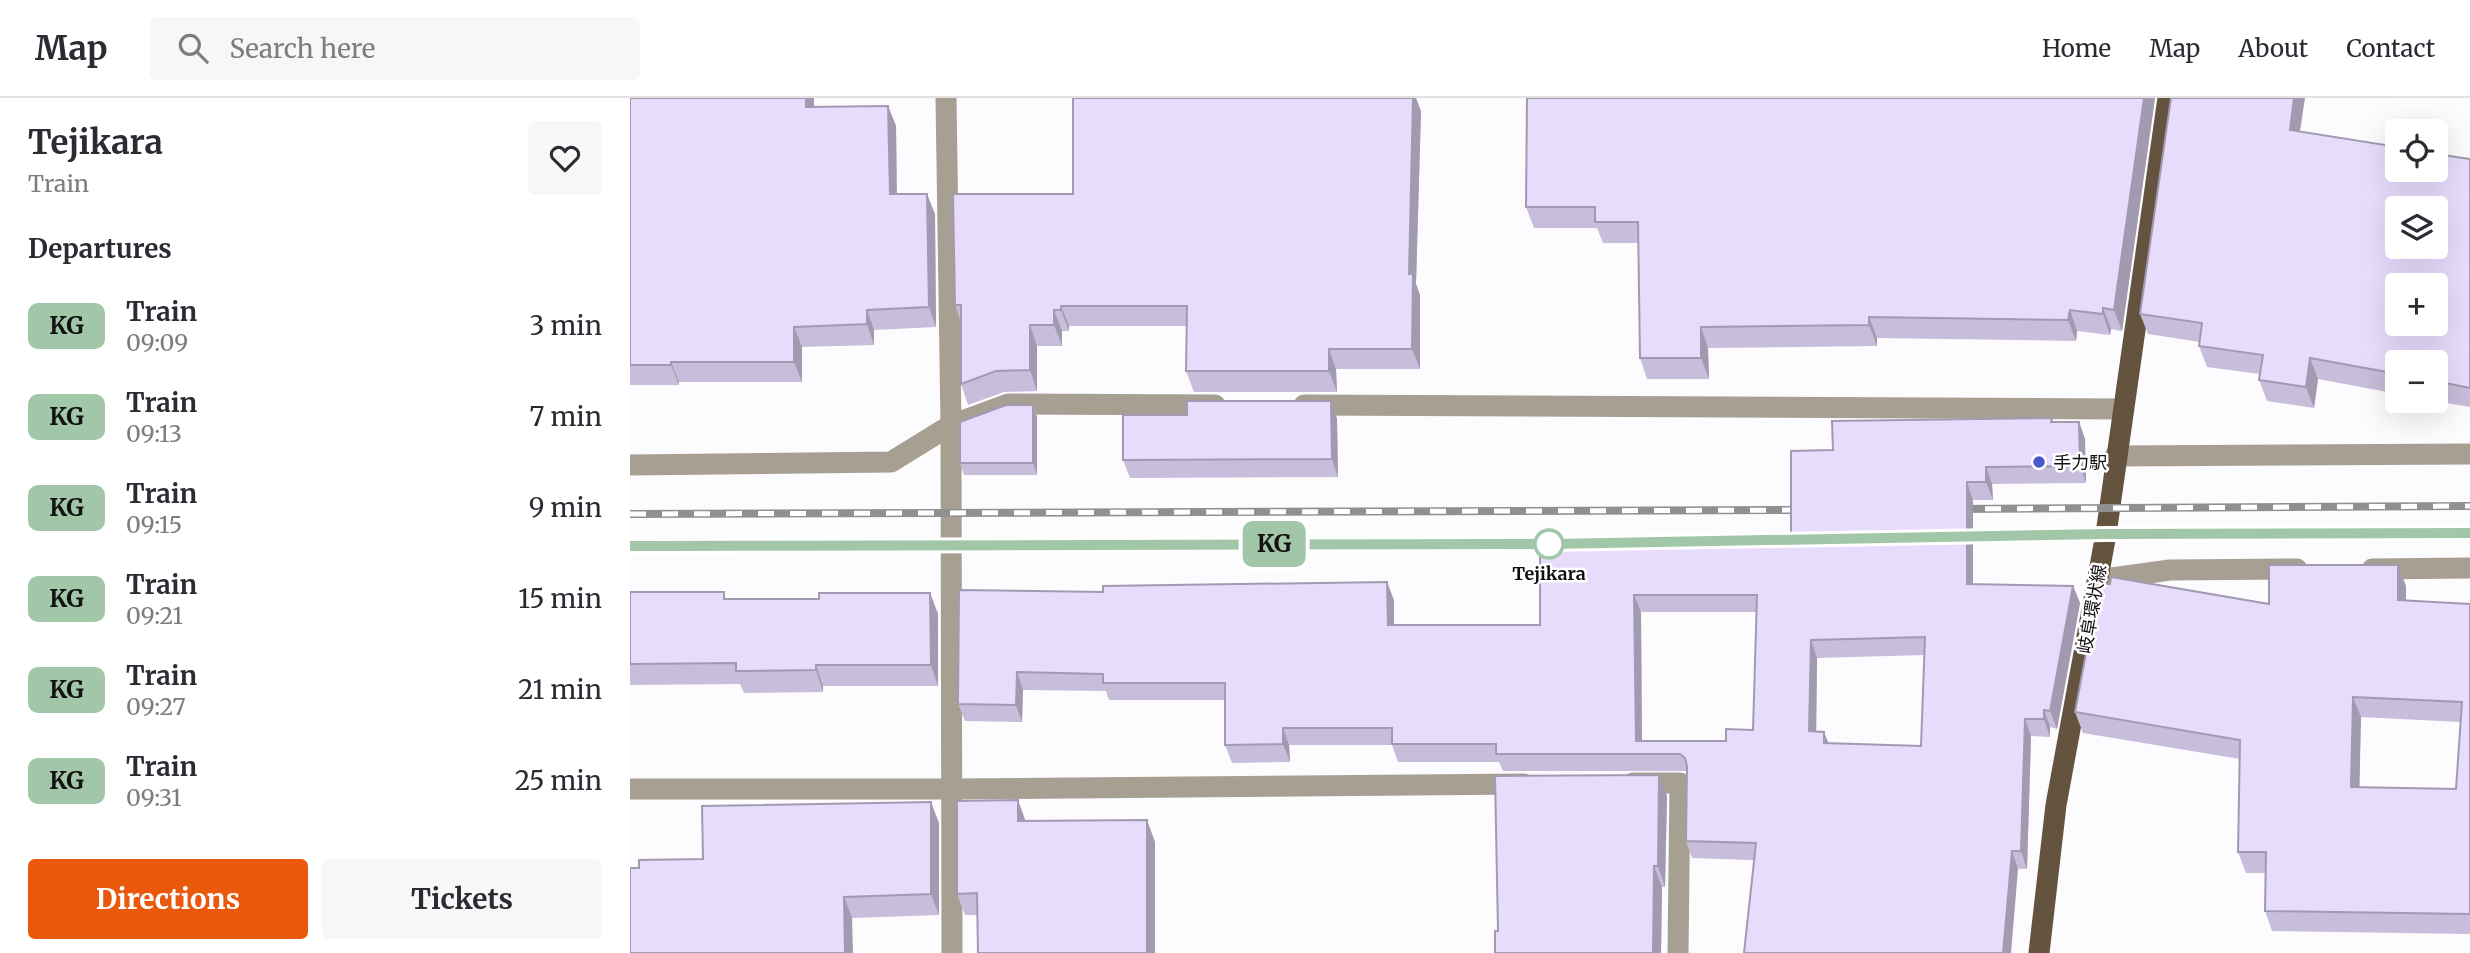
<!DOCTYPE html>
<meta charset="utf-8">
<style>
:root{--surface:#fff;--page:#f7f7f7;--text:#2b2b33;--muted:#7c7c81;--line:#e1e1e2;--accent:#ea580c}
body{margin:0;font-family:Merriweather,"Noto Sans JP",serif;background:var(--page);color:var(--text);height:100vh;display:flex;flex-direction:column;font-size:26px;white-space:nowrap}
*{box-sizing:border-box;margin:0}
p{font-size:23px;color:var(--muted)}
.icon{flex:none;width:38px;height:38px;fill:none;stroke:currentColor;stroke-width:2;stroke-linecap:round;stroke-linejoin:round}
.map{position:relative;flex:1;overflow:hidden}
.panel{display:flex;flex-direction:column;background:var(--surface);width:630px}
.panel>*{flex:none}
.badge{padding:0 14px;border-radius:10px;font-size:24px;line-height:46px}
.controls{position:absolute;left:1755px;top:21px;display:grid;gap:14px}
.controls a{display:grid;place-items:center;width:63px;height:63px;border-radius:7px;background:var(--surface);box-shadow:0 7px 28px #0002;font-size:35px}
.map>.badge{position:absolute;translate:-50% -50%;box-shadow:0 0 0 4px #fff}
h2{padding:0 28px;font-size:26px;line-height:63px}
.round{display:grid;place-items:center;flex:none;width:74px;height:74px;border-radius:7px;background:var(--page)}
.summary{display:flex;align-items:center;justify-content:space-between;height:119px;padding:0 28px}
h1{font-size:33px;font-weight:700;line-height:52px}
.action{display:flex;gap:14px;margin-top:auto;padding:14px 28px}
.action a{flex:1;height:80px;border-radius:7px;background:var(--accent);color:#fff;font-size:28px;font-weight:700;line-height:80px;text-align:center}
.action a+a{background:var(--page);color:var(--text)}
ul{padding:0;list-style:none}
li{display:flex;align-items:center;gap:21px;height:91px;padding:0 28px}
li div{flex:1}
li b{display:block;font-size:26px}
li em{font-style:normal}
li .badge{min-width:77px;font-weight:700;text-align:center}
header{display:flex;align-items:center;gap:42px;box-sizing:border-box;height:98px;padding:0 35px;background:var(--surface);border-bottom:2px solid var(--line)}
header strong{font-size:33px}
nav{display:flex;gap:38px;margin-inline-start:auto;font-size:24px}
.search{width:490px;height:63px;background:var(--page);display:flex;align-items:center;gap:18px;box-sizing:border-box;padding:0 24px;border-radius:7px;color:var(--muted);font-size:26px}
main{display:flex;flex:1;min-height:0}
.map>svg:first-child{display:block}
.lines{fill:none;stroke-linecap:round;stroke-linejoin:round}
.street{stroke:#a89f93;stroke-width:21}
.primary{stroke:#64543f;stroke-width:21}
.rail-casing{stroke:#918f92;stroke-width:8}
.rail{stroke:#fff;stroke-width:5;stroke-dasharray:16;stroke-linecap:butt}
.wall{fill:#c8bdda;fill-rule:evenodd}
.shaded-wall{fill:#a29ab1}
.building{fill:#e8dcfd;stroke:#a29ab1;stroke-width:2;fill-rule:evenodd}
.line-casing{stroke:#fff;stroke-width:16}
.line{stroke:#a2c7a8;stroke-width:10}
.poi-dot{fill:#4a57cd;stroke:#fff;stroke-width:2.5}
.stop-dot{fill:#fff;stroke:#a2c7a8;stroke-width:3.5}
.labels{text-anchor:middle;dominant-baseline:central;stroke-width:5;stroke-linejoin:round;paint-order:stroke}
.poi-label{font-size:18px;fill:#100d11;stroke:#fff;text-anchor:start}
.stop-label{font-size:18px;font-weight:bold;fill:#100d11;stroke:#fff}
.street-label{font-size:18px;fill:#100d11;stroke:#fff}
</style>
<header>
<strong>Map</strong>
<div class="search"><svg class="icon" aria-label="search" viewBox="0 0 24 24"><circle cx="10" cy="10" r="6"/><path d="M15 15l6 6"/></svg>Search here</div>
<nav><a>Home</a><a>Map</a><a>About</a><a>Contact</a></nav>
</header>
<main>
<section class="panel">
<div class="summary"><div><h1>Tejikara</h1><p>Train</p></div><a class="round"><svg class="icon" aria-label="heart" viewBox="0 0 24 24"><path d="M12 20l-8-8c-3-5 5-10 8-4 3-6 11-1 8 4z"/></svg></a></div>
<h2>Departures</h2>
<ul>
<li><span class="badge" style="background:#a2c7a8;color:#111">KG</span><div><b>Train</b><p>09:09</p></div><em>3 min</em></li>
<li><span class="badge" style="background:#a2c7a8;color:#111">KG</span><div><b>Train</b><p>09:13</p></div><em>7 min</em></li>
<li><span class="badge" style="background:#a2c7a8;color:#111">KG</span><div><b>Train</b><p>09:15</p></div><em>9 min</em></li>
<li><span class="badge" style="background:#a2c7a8;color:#111">KG</span><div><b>Train</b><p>09:21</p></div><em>15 min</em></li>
<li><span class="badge" style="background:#a2c7a8;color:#111">KG</span><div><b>Train</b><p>09:27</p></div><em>21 min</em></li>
<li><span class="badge" style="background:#a2c7a8;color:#111">KG</span><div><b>Train</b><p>09:31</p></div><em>25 min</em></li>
</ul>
<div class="action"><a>Directions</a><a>Tickets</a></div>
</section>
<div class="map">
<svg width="1840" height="855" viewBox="0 0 1840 855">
<rect width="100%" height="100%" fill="#fcfbfd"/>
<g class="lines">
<path class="street" d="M316 0 321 327 322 855
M674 307 1492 311
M1485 358 1840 356
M0 367 261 364 321 327 378 306 585 307
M1742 471 1840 470
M1467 482 1540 472 1667 471
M1003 685H1050L1048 855
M0 691H323L894 686"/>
<path class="primary" d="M1409 855 1426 707 1476 436 1538 0"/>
<defs>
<path id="rail" d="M1323 411 1840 408
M0 416 1179 412
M1326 439 1840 435
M1130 442 1179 441
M0 448 930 445"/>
</defs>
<use href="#rail" class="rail-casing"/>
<use href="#rail" class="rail"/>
</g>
<path class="wall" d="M0 0 184 9 258 8 266 28 267 96 305 116 306 229 244 232V247L172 249V284H49V287H0Z
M897 0H1525L1492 233 1481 231 1480 237 1447 233 1446 243 1247 240V248L1078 250 1079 281H1017L1010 260 1008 145H973L967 130H904L896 109Z
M791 13 786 186 790 197V271H706L707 294H564L556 273 557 228H439V233H432V248H407V293L374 294 338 307 331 286V223L325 207 443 96Z
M1670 33 1840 61V309L1805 303 1806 264H1768V296L1688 281 1684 310 1637 303 1629 282 1630 276 1577 269 1569 248 1570 244 1518 236 1510 216Z
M701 303 707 321 708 379 500 380 493 362 557 317Z
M403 307 407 319V377H334L330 365Z
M1422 320 1423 324H1449L1455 341 1456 385 1362 386 1363 402H1343V486L1443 488 1450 505 1427 631 1420 629V639L1401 638 1397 771 1062 760 1056 743V673H873L869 664H768L762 647H659L660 664 602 665 595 647V602H479L476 593 393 592 392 624 335 623 328 606 329 492 764 502V527H910L1161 441 1203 352ZM1011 514H1126L1123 632 1096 643H1012ZM1294 557 1291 648 1199 645 1186 633 1187 560Z
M1776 488V503L1840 506V836L1642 833 1635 813 1636 775H1616L1608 754 1610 661 1453 635 1445 614ZM1731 619 1830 624 1826 691 1729 689Z
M0 494 96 501H189L300 495 308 516V588H193V594L114 595 110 586 0 587Z
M1037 698 1035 789H1032L1031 855H865L868 833Z
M395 723 525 744 348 817H335L327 796Z
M309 725V817L222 820 73 761Z"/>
<path class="shaded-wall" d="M176 0H184V29L176 9Z
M783 0H786L791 13 786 186 790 197V271L782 251 779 176Z
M1514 0H1525L1492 233 1484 212Z
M1664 0H1675L1667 53 1660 32Z
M258 8 266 28 267 116 260 96Z
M297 96 305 116 306 229 299 209Z
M431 208 439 228V233L431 212Z
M1473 210 1481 231 1480 237 1473 216Z
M237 212 244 232V247L237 226Z
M424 212 432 233V248L424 227Z
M1440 212 1447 233 1446 243 1438 222Z
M1239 219 1247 240V248L1239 227Z
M400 227 407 248V293L400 272Z
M164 229 172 249V284L164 264Z
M1071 229 1078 250 1079 281 1071 260Z
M699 251 706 271 707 294 699 273Z
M1680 260 1688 281 1684 310 1676 289Z
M41 264 49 284V287L41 267Z
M701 303 707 321 708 379 702 361Z
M403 307 407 319V377L403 365Z
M1449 324 1455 341 1456 385 1450 368Z
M1356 369 1362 386 1363 402 1356 384Z
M1337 384 1343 402V503L1337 486Z
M1768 467 1776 488V523L1768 502Z
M757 484 764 502V544L758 527Z
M1443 488 1450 505 1427 631 1420 613Z
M300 495 308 516V588L301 567Z
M1004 497 1011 514 1012 656 1006 643Z
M1181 542 1187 560 1186 651 1179 633Z
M186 567 193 588V594L186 572Z
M387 574 393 592 392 624 386 607Z
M1723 599 1731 619 1729 710 1721 689Z
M1414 612 1420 629V639L1414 621Z
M1395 621 1401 638 1397 771 1391 753Z
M653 630 659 647 660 664 653 646Z
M1194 634 1201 651 1194 645Z
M1029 677 1037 698 1035 789 1028 768Z
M388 702 396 724 388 723Z
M301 704 309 725V817L301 796Z
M517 722 525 744V855H517Z
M1382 753 1388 771 1381 855H1373Z
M1024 768 1032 789 1031 855H1023Z
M214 799 222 820 223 855H215Z"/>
<path class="building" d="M0 0H176V9L258 8 260 96H297L299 209 237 212V226L164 229V264H41V267H0Z
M443 0H783L779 176H783L782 251H699V273H556L557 208H431V212H424V227H400V272L366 273 331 286V207H325L323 96H443Z
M897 0H1514L1484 212 1473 210V216L1440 212 1438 222 1239 219V227L1071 229V260H1010L1008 124H965V109H896Z
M1541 0H1664L1660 32 1768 49V72H1806V56L1840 61V290L1806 283V264H1768V276L1680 260 1676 289 1629 282 1633 257 1569 248 1572 225 1510 216ZM1768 110H1806V149H1768ZM1768 187H1806V226H1768Z
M557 303H701L702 361 493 362V317H557Z
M376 307H403V365H330V324Z
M1422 320 1421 324H1449L1450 368 1356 369V384H1337V486L1443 488 1420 613 1414 612V621H1395L1391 753H1382L1373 855H1114L1126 745 1056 743 1057 668 1055 660 1050 656H866V646H762V630H653V646L595 647V585H473V576L387 574 386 607 328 606 329 492 473 494V488L757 484 758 527H910V444L1161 441V353L1203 352 1202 323ZM1004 497H1127L1123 632 1096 631V643H1006ZM1295 539 1291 648 1194 645V634L1179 633 1181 542Z
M1639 467H1768V502L1840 506V816L1635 813 1636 754H1608L1610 642 1445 614 1469 486H1480L1481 479 1639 506ZM1723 599 1832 604 1826 691 1721 689Z
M0 494H94V501H189V495H300L301 567H186V572L106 573V565L0 566Z
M1029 677 1028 768H1024L1023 855H865V833H868L865 678Z
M388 702V723L517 722V855H348L347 795 327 796V703Z
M301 704V796L214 799 215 855H0V770H9V762L73 761 72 708Z"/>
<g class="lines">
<defs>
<path id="line" d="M0 448 921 446 1476 436 1840 435"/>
</defs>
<use href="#line" class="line-casing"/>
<use href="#line" class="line"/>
</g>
<circle class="poi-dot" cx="1409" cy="364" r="7"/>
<circle class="stop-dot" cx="919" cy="446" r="14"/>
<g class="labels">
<g class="poi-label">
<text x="1423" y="364">手力駅</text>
</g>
<g class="stop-label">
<text x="919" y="475">Tejikara</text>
</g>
<g class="street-label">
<text transform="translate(1462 511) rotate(-80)">岐阜環状線</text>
</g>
</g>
</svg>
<div class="controls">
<a><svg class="icon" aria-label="locate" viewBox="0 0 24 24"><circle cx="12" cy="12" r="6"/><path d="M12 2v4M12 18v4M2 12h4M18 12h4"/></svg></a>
<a><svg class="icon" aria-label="layers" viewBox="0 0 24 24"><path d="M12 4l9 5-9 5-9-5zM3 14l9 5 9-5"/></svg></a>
<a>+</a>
<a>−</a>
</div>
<b class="badge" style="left:644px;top:446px;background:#a2c7a8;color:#111">KG</b>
</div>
</main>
